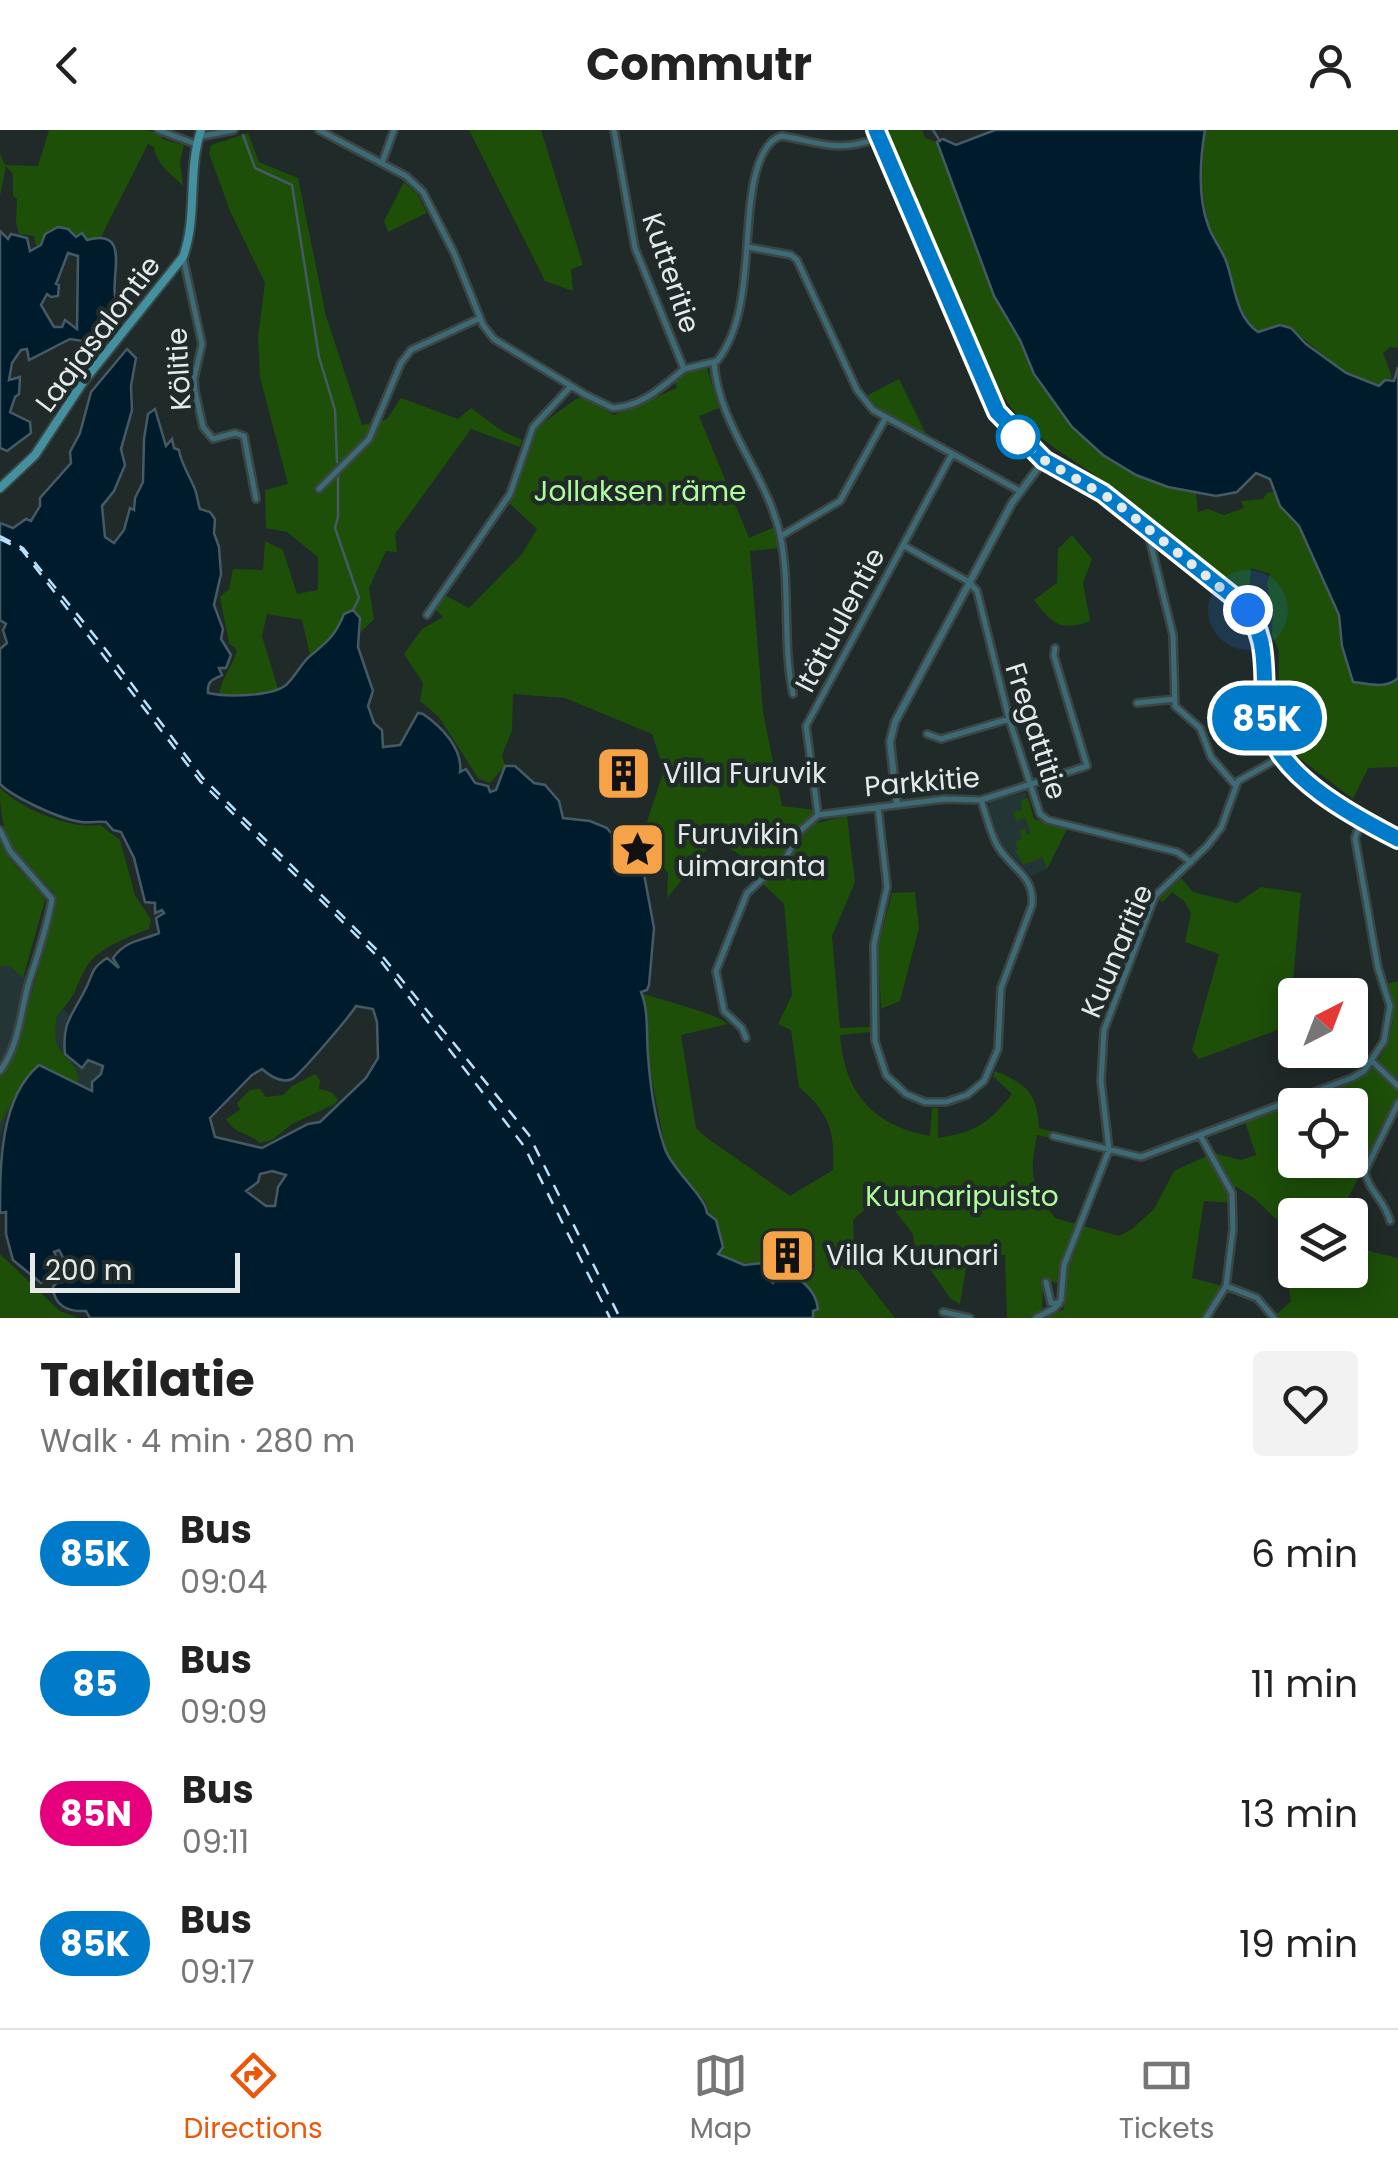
<!DOCTYPE html>
<meta charset="utf-8">
<style>
:root{--surface:#fff;--page:#f2f2f2;--text:#222;--muted:#767676;--line:#e0e0e0;--accent:#ea580c}
body{margin:0;font-family:Poppins,sans-serif;background:var(--page);color:var(--text);height:100vh;display:flex;flex-direction:column;font-size:38px;white-space:nowrap}
*{box-sizing:border-box;margin:0}
p{font-size:32px;color:var(--muted)}
.icon{flex:none;width:55px;height:55px;fill:none;stroke:currentColor;stroke-width:2;stroke-linecap:round;stroke-linejoin:round}
.map{position:relative;height:1188px;overflow:hidden}
.drawer{display:flex;flex-direction:column;background:var(--surface);flex:1}
.drawer>*{flex:none}
.badge{padding:0 20px;border-radius:32px;font-size:35px;line-height:65px}
.needle{width:65px;rotate:42deg}
.fabs{position:absolute;left:1278px;top:848px;display:grid;gap:20px}
.fabs a{display:grid;place-items:center;width:90px;height:90px;border-radius:10px;background:var(--surface);box-shadow:0 5px 25px #0003;font-size:50px}
.scale{position:absolute;left:30px;bottom:25px;width:210px;box-sizing:border-box;padding-left:10px;border:5px solid #e3eae9;border-top:0;font-size:28px;line-height:35px;white-space:nowrap;color:#e3eae9;-webkit-text-stroke:8px #202a29;paint-order:stroke}
.you{position:absolute;width:50px;height:50px;margin:-25px;border:8px solid #fff;border-radius:50%;background:#1a73e8;box-shadow:0 0 0 15px #1a73e833}
.map>.badge{position:absolute;translate:-50% -50%;box-shadow:0 0 0 5px #fff}
.round{display:grid;place-items:center;flex:none;width:105px;height:105px;border-radius:10px;background:var(--page)}
.head{display:flex;align-items:center;justify-content:space-between;height:170px;padding:0 40px}
h1{font-size:48px;font-weight:700;line-height:75px}
ul{padding:0;list-style:none}
li{display:flex;align-items:center;gap:30px;height:130px;padding:0 40px}
li div{flex:1}
li b{display:block;font-size:38px}
li em{font-style:normal}
li .badge{min-width:110px;font-weight:700;text-align:center}
header{display:flex;justify-content:space-between;align-items:center;height:130px;padding:0 40px;background:var(--surface);font-size:45px;font-weight:700}
.menu{display:flex;justify-content:space-around;align-items:center;height:140px;border-top:2px solid var(--line);background:var(--surface);font-size:28px;color:var(--muted)}
.menu a{display:grid;justify-items:center;gap:5px}
.menu .on{color:var(--accent)}
.map>svg:first-child{display:block}
.built{fill:#233635}
.green{fill:#1d4f09;fill-rule:evenodd}
.water{fill:#001c2c;stroke:#445a65;stroke-width:2.5;fill-rule:evenodd}
.lines{fill:none;stroke-linecap:round;stroke-linejoin:round}
.stream{stroke:#445a65;stroke-width:2.5}
.ferry{stroke:#b8e1fe;stroke-width:2.5;stroke-dasharray:12 10;stroke-linecap:butt}
.minor-casing{stroke:#3b4544;stroke-width:10}
.tertiary-casing{stroke:#3b4544;stroke-width:11}
.secondary-casing{stroke:#3b4544;stroke-width:12}
.minor{stroke:#3d6a74;stroke-width:5}
.tertiary{stroke:#3d6a74;stroke-width:6}
.secondary{stroke:#4290a0;stroke-width:8}
.line-casing{stroke:#fff;stroke-width:22}
.line{stroke:#007ac9;stroke-width:15}
.walk{stroke:#e3eae9;stroke-width:10;stroke-dasharray:0 18}
.stop-dot{fill:#fff;stroke:#007ac9;stroke-width:5}
.labels{text-anchor:middle;dominant-baseline:central;stroke-width:9;stroke-linejoin:round;paint-order:stroke}
.street-label{font-size:28px;fill:#e3eae9;stroke:#202a29}
.park-label{font-size:28px;fill:#b0fb9b;stroke:#202a29}
.poi-label{font-size:28px;fill:#e3eae9;stroke:#202a29;text-anchor:start}
</style>
<header><svg class="icon" aria-label="back" viewBox="0 0 24 24"><path d="M15 5l-7 7 7 7"/></svg>Commutr<svg class="icon" aria-label="person" viewBox="0 0 24 24"><circle cx="12" cy="8" r="4"/><path d="M4 21q1-7 8-7t8 7"/></svg></header>
<div class="map">
<svg width="1398" height="1188" viewBox="0 0 1398 1188">
<rect width="100%" height="100%" fill="#202a29"/>
<path class="built" d="M1025 662 1034 689 1067 699 1047 739 1031 746 1001 713 989 677 990 672Z
M0 824 69 884 64 909 65 924 75 935 82 937 88 930 103 936 92 962 32 941 6 987 0 1008Z"/>
<path class="green" d="M49 0H146L160 3 162 9 184 15 180 32 183 56C171 43 157 36 154 17L148 14 101 107 87 110 58 97 45 104 41 115 36 116 34 106 19 104 16 93 17 69 13 66V44L6 36 0 66V24L5 35 38 36Z
M469 0H541L583 135 571 139 573 161 545 151Z
M884 0H922L925 8 937 12 994 166 1020 210 1034 244 1072 297 1168 357 1196 362 1198 382 1208 379 1224 385 1244 378 1241 371 1263 369 1267 363 1277 361 1280 376 1299 396 1339 485 1398 503V637L1368 638 1353 669 1294 624 1278 601 1279 521 1272 505 1273 483 1267 454 1270 444 1251 438 1250 454 1244 455 1243 460C1197 426 1155 388 1109 355 1070 326 1030 308 1003 266L924 99Z
M1205 0H1398V218L1390 217 1383 223 1392 247 1380 256 1346 243 1300 206 1258 202 1251 197 1237 170 1226 131 1208 94 1201 56Z
M248 3 259 32 298 48 326 186 362 295 387 289 401 268 458 289 471 278 502 301 522 310 520 317 471 299 395 404 397 422 386 421 369 458 374 489 361 502 360 488 344 484C337 501 328 517 310 525L302 490 267 484 262 506 278 559 253 565 219 566C220 550 233 536 237 520L229 513 220 467 229 459 233 439 263 440 265 411 283 420 297 464 318 460V427L287 402 266 398 265 360 288 354 260 247 258 207 265 153 230 81 209 23 211 15Z
M404 52 418 65 427 83 388 102 384 91Z
M707 238 719 278 699 286 749 408 777 396 781 418 750 421 763 582 782 676 815 680 811 689 798 698 785 723 757 747 739 724 714 710 667 768 668 743 642 707 664 640 652 604 565 568 513 564 512 601 502 625 505 636 490 653 478 648 439 587 420 571 423 553 404 524 422 499 443 487 434 478 443 464 469 478 522 424 537 399 508 372 515 359 535 299 576 269 583 267 614 285 677 258 675 252 685 243Z
M899 249 927 306 892 289 866 266Z
M1072 405 1092 429 1083 453 1090 491C1060 502 1052 494 1034 470L1057 453 1058 419Z
M0 658C21 679 72 700 100 695L120 710 135 765 151 790 149 799C130 806 98 818 87 836 74 858 78 864 57 885 48 930 75 922 79 950L74 954 39 935 22 953 0 994V945L18 914 56 774 55 764C20 723 0 718 0 658Z
M1028 668 1034 689 1067 699 1047 739 1042 727 1024 735 1015 721 1018 720 1015 711 1022 709 1019 700 1025 698 1027 705 1031 703 1025 688 1016 690 1013 682 1022 680 1021 670Z
M847 686 855 752 832 806 840 898 871 897 870 902 840 905C844 962 873 996 930 1006L932 978H938V1008C976 1002 988 994 1012 964L993 946 995 941C1027 954 1037 963 1039 998L1054 1002 1052 1008 1037 1005C1029 1048 1031 1052 1055 1088L1119 1106 1132 1099 1154 1079 1174 1041 1213 1023 1241 1030 1256 1025 1245 992 1351 952 1373 935 1398 959V969L1347 1070 1346 1085H1295V1140H1350V1100L1369 1121 1398 1128V1188H1279L1277 1184 1291 1171 1278 1091 1254 1068 1235 1056V1073L1204 1071 1192 1148 1223 1156 1227 1163 1212 1188H1046L1064 1179V1155L1049 1151 1043 1156 1042 1183 1031 1188H1007L1005 1125 968 1126 960 1174 951 1169 915 1118 913 1104 882 1064 853 1090 855 1137 895 1188H813V1181L786 1143 772 1144C763 1131 755 1135 742 1133 733 1132 726 1126 717 1124L720 1112 705 1071 685 1052 666 1022 648 930 646 880 641 863C661 870 718 884 728 894L681 905 696 998 707 1008 790 1066 833 1040C835 1000 829 983 799 957L791 900 778 894 792 865 784 774 760 751 790 726 802 703 816 693ZM1295 975H1350V1030H1295Z
M0 711C9 736 32 748 45 770L23 848 10 836H0Z
M1181 748 1193 762 1237 773 1261 757 1301 763 1289 894 1295 901V911L1283 898 1199 929 1192 920 1219 824 1185 812 1191 783 1184 771 1172 762 1163 772 1158 770Z
M915 762 919 798 900 871 881 879 878 817 892 763Z
M1398 851V952L1377 932C1394 905 1398 884 1386 854Z
M315 944 320 950 319 959 331 962 338 969 335 974 292 994 272 1010 260 1013C247 1001 237 1006 226 989L240 980 237 973 250 960 260 959 266 967 283 965 292 956Z
M0 1124 60 1181 78 1188H0Z"/>
<path class="water" d="M995 0H1205C1200 30 1197 65 1208 95 1212 108 1221 118 1226 131 1235 155 1235 186 1258 202L1280 195 1291 198 1306 214 1346 243 1379 256 1385 250 1394 251 1398 237V548C1385 560 1369 553 1353 552L1342 516 1339 485 1299 396 1280 376 1270 349 1256 343 1237 362 1216 366 1168 357 1136 345 1103 325 1072 297 1034 244 1020 210 994 166 937 12 943 9 956 15Z
M58 97 68 99 76 107 82 103 87 110C131 98 111 144 115 166 116 173 121 181 124 188L86 232 83 211 70 209 29 230 27 219 21 220 12 233 9 250 20 247 19 264 15 267 10 282 30 292 31 303 7 321 0 318V101L8 109 11 104 27 108 30 121 41 115 45 104ZM68 123 78 126 77 199 65 190 62 197H54L41 175 47 164 51 167 58 166 59 155 56 154Z
M127 219 136 228 131 256 132 280 121 319 125 335 114 361 102 376 105 407 114 413 124 400 130 378 134 380 135 368 143 352 144 309 148 284 155 279 166 316 172 309 174 318 179 320C180 331 189 345 194 357 197 363 197 370 200 379L210 382 215 389 214 403 219 417 221 444 214 475 223 499 221 509 231 525 226 538H219L222 545C214 550 207 549 208 563 226 567 271 567 286 555 295 547 303 531 310 526 328 511 335 506 344 484L353 480 360 488 358 517 373 561 368 576 374 593 382 600 383 617 400 615 418 583 423 584C442 597 463 619 460 642L466 639 475 653 488 656 490 662 496 660 505 636H515L534 653 545 655 559 671 563 688 590 691 607 698 644 744 654 798 649 855 647 860 641 862C649 881 646 905 648 925 650 955 655 990 665 1019 673 1041 706 1067 707 1083L716 1090 723 1117 718 1124 744 1135 763 1133 772 1144 769 1150 773 1153 779 1144C798 1143 816 1160 818 1179L813 1181V1188H90L86 1181C68 1182 54 1176 53 1157L69 1139 59 1120 54 1122 61 1136 51 1149 41 1153 13 1130 6 1104V1082L0 1083C0 1034 0 968 39 935L92 961V952L101 944 103 936 88 930 82 938 65 924C62 893 71 887 84 862 94 844 89 840 107 828L119 838 113 828C126 810 141 811 159 803L156 788 164 783 162 780 155 783V773L145 772 134 728 121 702 113 700 106 692C98 691 90 693 82 692 62 690 14 668 0 654V519L7 513 3 500 6 494 0 490V393L13 398 26 389 31 391 40 376V368L71 333 70 322 80 303 91 262ZM356 876 373 879 377 892 378 928 366 948 320 992 308 994 262 1018 215 1007 210 988 252 945 262 939C270 946 281 954 292 949 300 945 350 886 356 876ZM272 1041 286 1045 278 1057 275 1076H266L246 1061 258 1052 260 1044Z"/>
<g class="lines">
<path class="stream" d="M933 0 940 11
M243 5 255 38 292 55 319 227 335 280 337 332
M338 345V387L335 398 359 468 353 480"/>
<path class="ferry" d="M0 406 23 418 103 516 202 647 379 822 529 1005 620 1188
M0 409 22 420 200 651 377 826 524 1016 610 1188"/>
<defs>
<path id="minor" d="M158 0 196 14
M319 0 406 46 423 62 454 123 483 195 494 209 586 265 613 278C643 276 663 256 684 239
M614 0 635 118 684 239
M198 7 234 0
M382 33 394 0
M748 117 791 125 797 130 857 260 873 280 1020 361
M183 127 202 214 194 249 195 261 203 297 213 309 235 303 244 306 256 369
M714 233C719 296 766 343 780 404 791 456 782 512 793 564
M684 239 717 231C755 182 741 99 756 42 760 28 768 9 782 6 823 13 836 23 879 8
M319 359 369 309 401 233 411 220 480 188
M1147 399 1173 505 1175 576 1200 598 1211 627 1235 655
M781 406 840 371 885 289
M903 415 969 452 977 461 1009 589 1040 684 1048 690 1177 722 1191 732
M427 485 510 364 533 297 571 256
M1137 573 1175 569
M927 604 941 609 1009 589
M878 677 887 757 874 814 875 911 886 945 906 964 925 972H946L967 965 984 951 998 919 1001 858 1032 775C1035 745 1010 738 997 715 990 702 986 684 981 670
M818 685 806 596 952 324
M0 700 10 721 52 769C47 798 38 824 29 852 20 882 20 914 0 941
M746 908 742 898 724 881 716 841 747 763 787 726 800 701 818 685 944 669 981 670 1087 636 1054 526 1055 518
M1372 931 1398 956
M1200 1005 1232 1063 1233 1099 1226 1156 1206 1188
M1053 1006 1141 1027 1352 948 1364 941 1384 911 1390 876 1378 838 1355 708 1362 689
M1390 1091C1386 1072 1367 1059 1365 1041L1398 973
M1046 1152 1051 1173 1059 1174
M1226 1156 1257 1168 1274 1188
M943 1182 970 1188
M1036 1188 1055 1178 1061 1170 1064 1135 1109 1020 1101 951 1104 900 1155 766 1207 716 1221 698 1238 651 1281 627"/>
<path id="tertiary" d="M897 674 890 612 895 592 1012 373 1044 330"/>
<path id="secondary" d="M876 0 997 282 1044 330 1103 363 1241 472C1277 513 1259 550 1268 596 1278 647 1355 688 1398 709
M0 358 35 325 83 252 183 127C198 86 187 42 201 0"/>
</defs>
<use href="#minor" class="minor-casing"/>
<use href="#tertiary" class="tertiary-casing"/>
<use href="#secondary" class="secondary-casing"/>
<use href="#minor" class="minor"/>
<use href="#tertiary" class="tertiary"/>
<use href="#secondary" class="secondary"/>
</g>
<g class="lines">
<defs>
<path id="line" d="M876 0 997 282 1044 330 1103 363 1240 472C1275 510 1259 551 1268 596 1279 647 1355 687 1398 709"/>
</defs>
<use href="#line" class="line-casing"/>
<use href="#line" class="line"/>
<path class="walk" d="M1018 307 1044 330 1114 371 1248 480"/>
</g>
<defs>
<symbol id="building-square" viewBox="-11 -11 22 22"><rect x="-9" y="-9" width="18" height="18" rx="4" fill="#f6a247" stroke="#202a29"/><path d="M-4-6H4V6H1V3H-1V6H-4ZM-2.5-4.3h1.7v1.8h-1.7ZM.8-4.3h1.7v1.8H.8ZM-2.5-1h1.7V.8h-1.7ZM.8-1h1.7V.8H.8Z" fill="#111"/></symbol>
<symbol id="sight-square" viewBox="-11 -11 22 22"><rect x="-9" y="-9" width="18" height="18" rx="4" fill="#f6a247" stroke="#202a29"/><path d="M0-6L1.8-2.2L6-1.7L2.9 1.2L3.7 5.4L0 3.3L-3.7 5.4L-2.9 1.2L-6-1.7L-1.8-2.2Z" fill="#111"/></symbol>
</defs>
<g fill-rule="evenodd">
<use href="#building-square" x="592" y="612" width="63" height="63"/>
<use href="#sight-square" x="606" y="688" width="63" height="63"/>
<use href="#building-square" x="756" y="1094" width="63" height="63"/>
</g>
<circle class="stop-dot" cx="1018" cy="307" r="20"/>
<g class="labels">
<g class="street-label">
<text transform="translate(671 143) rotate(71)">Kutteritie</text>
<text transform="translate(98 204) rotate(-53)">Laajasalontie</text>
<text transform="translate(179 239) rotate(-93)">Kölitie</text>
<text transform="translate(840 490) rotate(-62)">Itätuulentie</text>
<text transform="translate(1036 601) rotate(72)">Fregattitie</text>
<text transform="translate(922 652) rotate(-5)">Parkkitie</text>
<text transform="translate(1117 821) rotate(-67)">Kuunaritie</text>
</g>
<g class="park-label">
<text x="640" y="361">Jollaksen räme</text>
<text x="962" y="1066">Kuunaripuisto</text>
</g>
<g class="poi-label">
<text x="663" y="643">Villa Furuvik</text>
<text x="677" y="704">Furuvikin<tspan x="677" dy="32">uimaranta</tspan></text>
<text x="826" y="1125">Villa Kuunari</text>
</g>
</g>
</svg>
<div class="fabs">
<a><svg class="needle" viewBox="-14 -14 28 28"><path d="M0-13l5 13h-10z" fill="#e53935"/><path d="M0 13l5-13h-10z" fill="#767676"/></svg></a>
<a><svg class="icon" aria-label="locate" viewBox="0 0 24 24"><circle cx="12" cy="12" r="6"/><path d="M12 2v4M12 18v4M2 12h4M18 12h4"/></svg></a>
<a><svg class="icon" aria-label="layers" viewBox="0 0 24 24"><path d="M12 4l9 5-9 5-9-5zM3 14l9 5 9-5"/></svg></a>
</div>
<div class="scale">200 m</div>
<div class="you" style="left:1248px;top:480px"></div>
<b class="badge" style="left:1267px;top:588px;background:#007ac9;color:#fff">85K</b>
</div>
<section class="drawer">
<div class="head"><div><h1>Takilatie</h1><p>Walk · 4 min · 280 m</p></div><a class="round"><svg class="icon" aria-label="heart" viewBox="0 0 24 24"><path d="M12 20l-8-8c-3-5 5-10 8-4 3-6 11-1 8 4z"/></svg></a></div>
<ul>
<li><span class="badge" style="background:#007ac9;color:#fff">85K</span><div><b>Bus</b><p>09:04</p></div><em>6 min</em></li>
<li><span class="badge" style="background:#007ac9;color:#fff">85</span><div><b>Bus</b><p>09:09</p></div><em>11 min</em></li>
<li><span class="badge" style="background:#e6007e;color:#fff">85N</span><div><b>Bus</b><p>09:11</p></div><em>13 min</em></li>
<li><span class="badge" style="background:#007ac9;color:#fff">85K</span><div><b>Bus</b><p>09:17</p></div><em>19 min</em></li>
</ul>
</section>
<nav class="menu">
<a class="on"><svg class="icon" aria-label="directions" viewBox="0 0 24 24"><path d="M12 3l9 9-9 9-9-9zM9 14v-3h6M13 9l2 2-2 2"/></svg>Directions</a>
<a><svg class="icon" aria-label="map" viewBox="0 0 24 24"><path d="M3 6l6-2 6 2 6-2v14l-6 2-6-2-6 2zM9 4v14M15 6v14"/></svg>Map</a>
<a><svg class="icon" aria-label="tickets" viewBox="0 0 24 24"><path d="M3 7h18v10H3zM15 7v10"/></svg>Tickets</a>
</nav>
